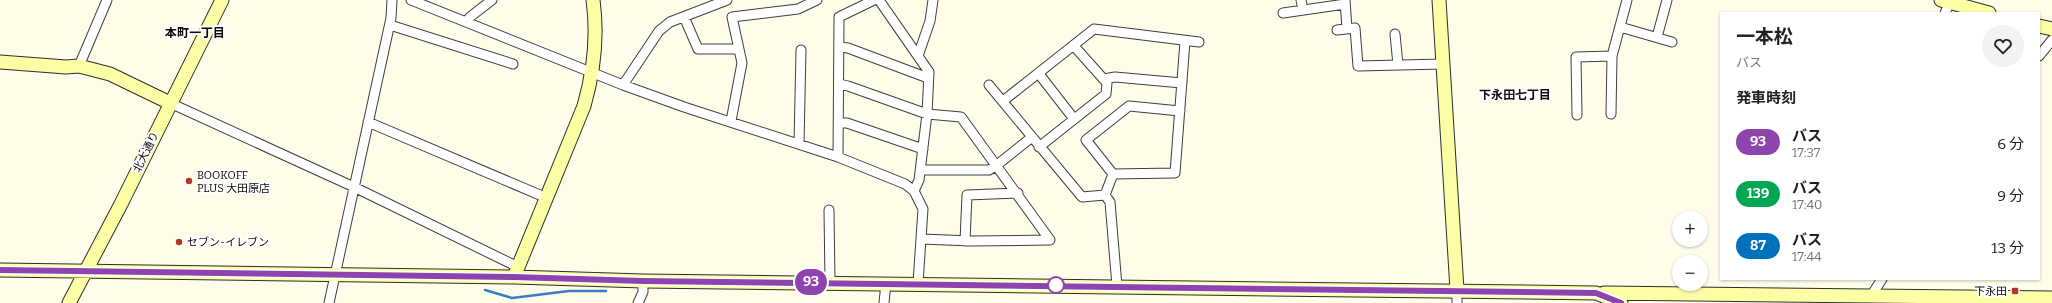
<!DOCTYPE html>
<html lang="ja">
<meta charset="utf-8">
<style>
:root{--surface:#fff;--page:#f2f2f2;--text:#202124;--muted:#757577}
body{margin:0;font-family:Bitter,"Noto Sans JP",serif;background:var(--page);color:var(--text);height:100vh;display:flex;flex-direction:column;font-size:15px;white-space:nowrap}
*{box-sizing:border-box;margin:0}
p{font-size:13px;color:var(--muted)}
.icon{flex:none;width:22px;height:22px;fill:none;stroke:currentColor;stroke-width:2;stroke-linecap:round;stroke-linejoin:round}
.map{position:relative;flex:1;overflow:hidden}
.details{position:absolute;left:1720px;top:12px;width:320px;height:268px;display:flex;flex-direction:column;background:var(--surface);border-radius:0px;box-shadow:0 1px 3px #0004}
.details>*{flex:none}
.badge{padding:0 8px;border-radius:13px;font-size:14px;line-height:26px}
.controls{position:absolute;left:1672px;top:211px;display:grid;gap:8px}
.controls a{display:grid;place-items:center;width:36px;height:36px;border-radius:50%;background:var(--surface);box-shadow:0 1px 3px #0004;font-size:20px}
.map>.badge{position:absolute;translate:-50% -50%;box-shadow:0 0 0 2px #fff}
h2{padding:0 16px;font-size:15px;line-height:36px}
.round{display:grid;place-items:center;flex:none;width:42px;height:42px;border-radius:21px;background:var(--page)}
.summary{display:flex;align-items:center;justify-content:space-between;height:68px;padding:0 16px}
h1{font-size:19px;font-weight:700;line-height:30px}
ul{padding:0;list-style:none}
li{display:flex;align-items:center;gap:12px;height:52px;padding:0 16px}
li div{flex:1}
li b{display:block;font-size:15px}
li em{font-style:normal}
li .badge{min-width:44px;font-weight:700;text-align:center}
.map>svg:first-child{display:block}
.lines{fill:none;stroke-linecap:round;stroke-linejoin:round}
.stream{stroke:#387bca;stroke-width:2.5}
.street-casing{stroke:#3e3e3e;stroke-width:11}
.secondary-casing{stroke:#2d2d2d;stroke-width:15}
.street{stroke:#fff;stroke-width:9}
.secondary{stroke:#fbfea5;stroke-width:13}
.line-casing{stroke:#fff;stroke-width:9}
.line{stroke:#8e44ad;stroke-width:6}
.poi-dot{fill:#b73426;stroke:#fff;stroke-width:1.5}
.stop-dot{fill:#fff;stroke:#8e44ad;stroke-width:2}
.labels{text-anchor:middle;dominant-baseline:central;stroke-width:4;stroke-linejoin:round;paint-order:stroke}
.street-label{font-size:11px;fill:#0b0b0b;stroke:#fff}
.poi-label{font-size:11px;fill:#0b0b0b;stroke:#fff;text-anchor:start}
.neighbourhood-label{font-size:12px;font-weight:bold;fill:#0b0b0b;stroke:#fff}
</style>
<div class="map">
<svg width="2052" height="303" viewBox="0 0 2052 303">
<rect width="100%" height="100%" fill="#fffde9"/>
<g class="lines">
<path class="stream" d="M485 290 512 298 569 291H606"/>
<defs>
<path id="street" d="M411 0 623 85 684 107 838 157 905 184 914 191 923 209 918 283
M1301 0 1303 10
M1345 0 1347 29
M1283 13 1345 4
M1945 13 1950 2
M684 17 698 49H739
M466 22 470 17 492 0
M390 25 513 64
M1620 27 1672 42
M1337 30 1355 28 1358 66 1443 64
M1395 34 1398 65
M1657 37 1667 0
M840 47 848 48 928 78
M918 56 930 21 933 0
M2039 56 2052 40
M79 66 107 0
M1039 74 1074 119
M1104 79 1115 77 1182 83
M839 84 848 86 927 114 929 72 879 0
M623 85 659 31 670 22 727 0
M989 85 1082 197 1105 195 1110 202 1117 286
M1003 101 1094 29 1199 42
M170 103 354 187 518 267
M1611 114 1612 56 1627 0
M1577 115 1576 57 1612 56
M731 121 742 63 732 17 798 9 817 0
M368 122 547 198
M839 123H847L923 149
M799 144 801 50
M1039 147 1106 94 1107 83 1074 46
M838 157 839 17 874 0
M921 170H989L997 165 1032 137
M1113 174 1175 173 1185 41
M914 191 919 180 927 114 961 117 1050 240
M1105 195 1113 174 1086 140 1129 106 1180 111
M829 210 830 282
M921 239 972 241 1050 240
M965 241 967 195 1018 193
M1871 296 1882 279
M329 303 391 18 392 0
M638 303 643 292V281
M884 303 886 283
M1457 303V290"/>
<path id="secondary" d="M1439 0 1457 290
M1941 0 1989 13
M2039 26 2052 29
M0 62 66 67 79 66 110 74 170 103
M0 270 514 277 643 281 1596 293 1621 303
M514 277 584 106C594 71 598 36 593 0
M1604 293 2052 298
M69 303 121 204 222 0"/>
</defs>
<use href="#street" class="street-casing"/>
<use href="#secondary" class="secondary-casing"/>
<use href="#street" class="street"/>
<use href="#secondary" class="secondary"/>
</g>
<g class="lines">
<defs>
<path id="line" d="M0 270 514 277 643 281 1596 293 1621 303"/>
</defs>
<use href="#line" class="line-casing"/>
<use href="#line" class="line"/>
</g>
<g class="poi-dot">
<circle cx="189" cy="181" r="4"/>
<circle cx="179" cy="242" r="4"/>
<rect x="2011" y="287" width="8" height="8" rx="2"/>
</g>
<circle class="stop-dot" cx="1056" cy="285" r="8"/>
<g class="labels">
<g class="street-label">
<text transform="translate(146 152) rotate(-64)">北大通り</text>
</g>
<g class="poi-label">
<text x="197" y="175">BOOKOFF<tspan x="197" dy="13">PLUS 大田原店</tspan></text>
<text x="187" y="242">セブン-イレブン</text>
<text x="2007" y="291" text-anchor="end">下永田</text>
</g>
<g class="neighbourhood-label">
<text x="195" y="33">本町一丁目</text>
<text x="1515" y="95">下永田七丁目</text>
</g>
</g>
</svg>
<div class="controls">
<a>+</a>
<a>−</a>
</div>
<b class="badge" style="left:811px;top:282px;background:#8e44ad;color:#fff">93</b>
<section class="details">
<div class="summary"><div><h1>一本松</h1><p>バス</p></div><a class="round"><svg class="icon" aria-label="heart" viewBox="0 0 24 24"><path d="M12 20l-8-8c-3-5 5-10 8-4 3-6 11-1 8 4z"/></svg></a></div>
<h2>発車時刻</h2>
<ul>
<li><span class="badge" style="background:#8e44ad;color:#fff">93</span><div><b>バス</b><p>17:37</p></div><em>6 分</em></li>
<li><span class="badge" style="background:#00a651;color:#fff">139</span><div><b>バス</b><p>17:40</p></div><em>9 分</em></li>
<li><span class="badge" style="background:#0072bc;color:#fff">87</span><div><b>バス</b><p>17:44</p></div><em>13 分</em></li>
</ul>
</section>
</div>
